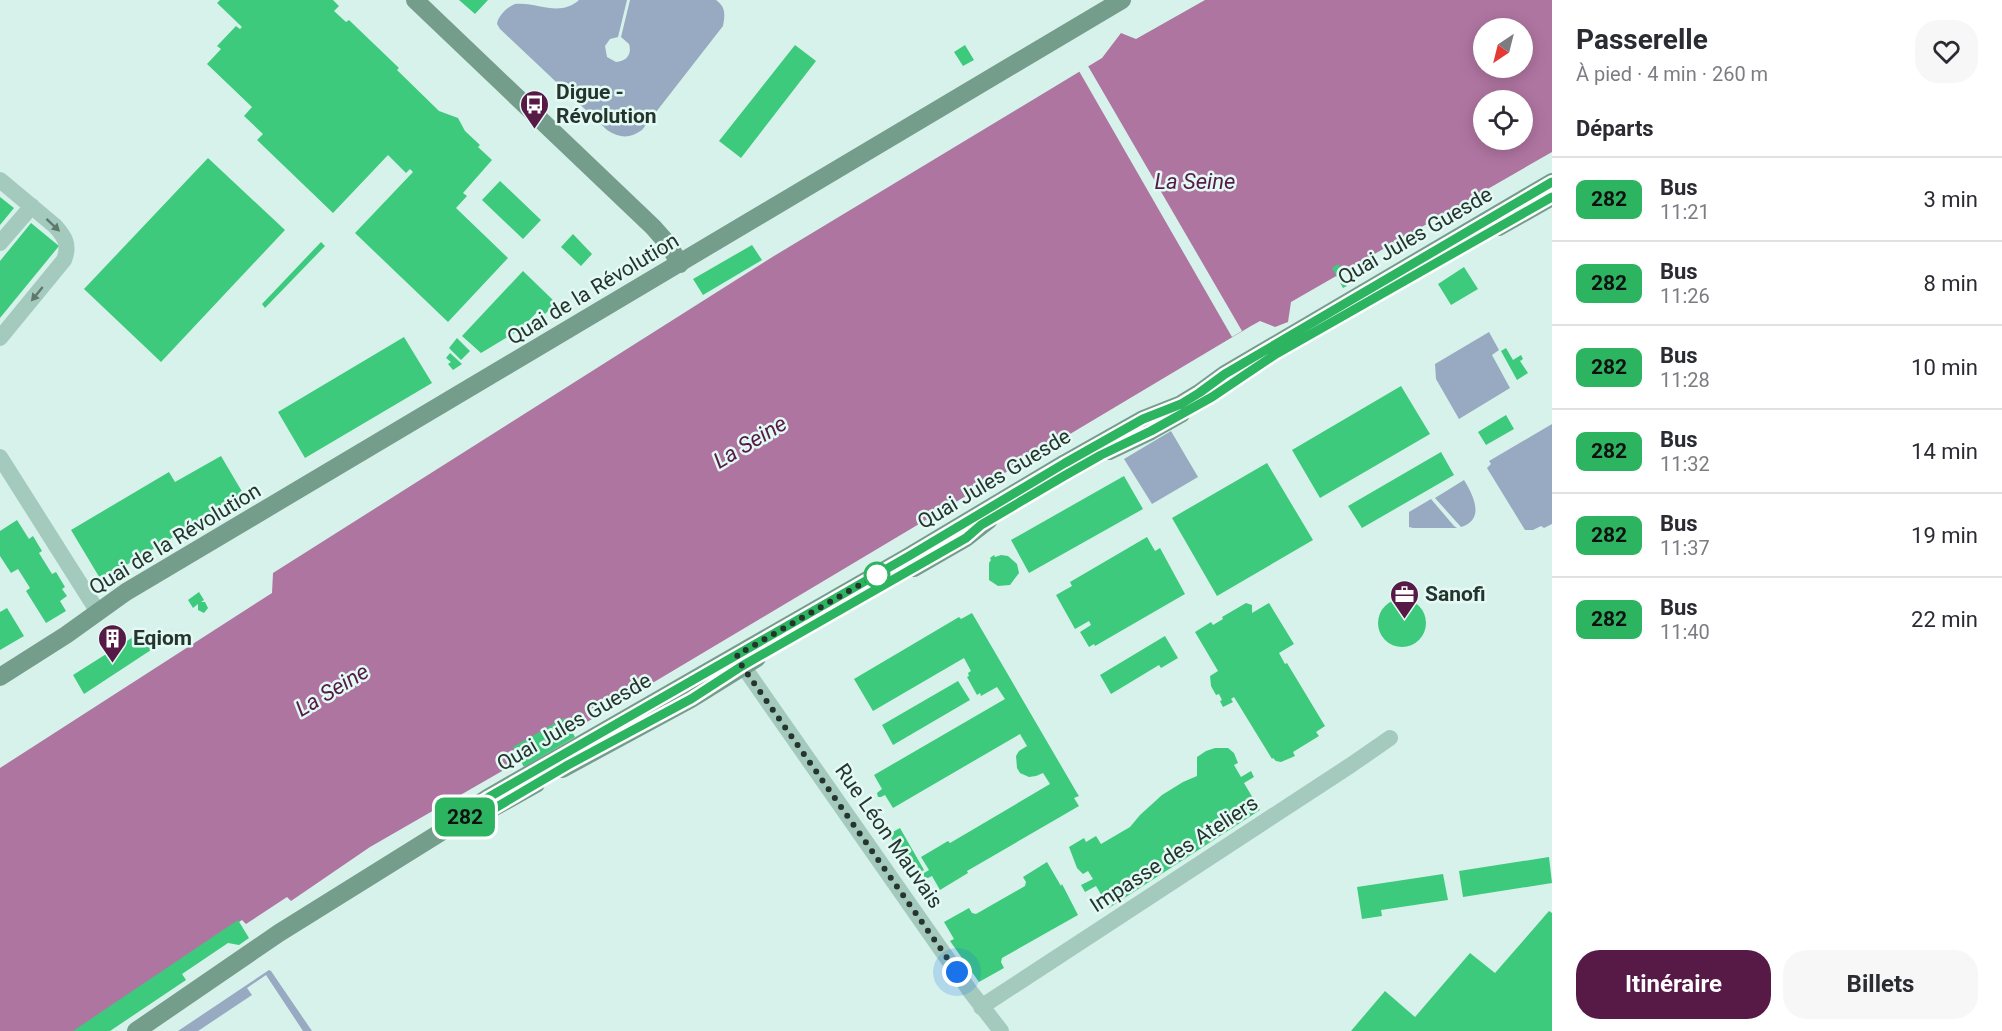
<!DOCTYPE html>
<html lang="fr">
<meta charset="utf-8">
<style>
:root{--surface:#fff;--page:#f7f7f7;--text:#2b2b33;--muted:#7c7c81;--line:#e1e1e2;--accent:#571a46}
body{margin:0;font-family:Roboto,sans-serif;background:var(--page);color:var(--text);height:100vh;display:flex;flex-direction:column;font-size:22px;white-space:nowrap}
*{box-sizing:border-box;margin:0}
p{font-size:20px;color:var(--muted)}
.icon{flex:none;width:33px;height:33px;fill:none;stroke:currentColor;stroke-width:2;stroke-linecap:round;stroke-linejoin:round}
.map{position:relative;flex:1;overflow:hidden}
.drawer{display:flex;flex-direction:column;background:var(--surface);width:450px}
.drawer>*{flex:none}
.badge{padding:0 12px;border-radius:9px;font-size:21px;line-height:39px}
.needle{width:39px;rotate:215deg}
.buttons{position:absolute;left:1473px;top:18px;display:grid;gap:12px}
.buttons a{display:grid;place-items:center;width:60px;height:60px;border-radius:50%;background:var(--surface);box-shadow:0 3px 15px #0003;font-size:30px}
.you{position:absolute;width:30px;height:30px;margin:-15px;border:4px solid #fff;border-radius:50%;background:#1a73e8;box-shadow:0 0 0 9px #1a73e833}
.map>.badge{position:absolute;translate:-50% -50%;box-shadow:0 0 0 3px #fff}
h2{padding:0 24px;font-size:22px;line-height:54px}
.round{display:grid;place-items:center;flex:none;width:63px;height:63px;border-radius:24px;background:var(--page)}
.overview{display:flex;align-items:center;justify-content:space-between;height:102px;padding:0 24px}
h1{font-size:28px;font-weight:700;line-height:45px}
.action{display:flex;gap:12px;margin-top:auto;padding:12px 24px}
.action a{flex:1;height:69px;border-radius:24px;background:var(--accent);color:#fff;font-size:24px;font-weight:700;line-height:69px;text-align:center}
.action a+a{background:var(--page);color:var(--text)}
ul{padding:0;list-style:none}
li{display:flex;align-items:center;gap:18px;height:84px;padding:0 24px;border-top:2px solid var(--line)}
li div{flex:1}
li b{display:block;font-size:22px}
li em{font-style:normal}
li .badge{min-width:66px;font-weight:700;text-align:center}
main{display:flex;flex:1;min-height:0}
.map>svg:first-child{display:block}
.green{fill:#97aac1}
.water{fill:#af75a1;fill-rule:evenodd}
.pier{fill:#d7f2eb}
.building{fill:#3dca7c}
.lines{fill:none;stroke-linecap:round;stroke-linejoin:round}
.street{stroke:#a3cabd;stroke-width:16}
.secondary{stroke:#759d8c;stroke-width:18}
.oneway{fill:#5e786e}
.line-casing{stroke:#fff;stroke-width:14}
.line{stroke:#2cb461;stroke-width:9}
.walk{stroke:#25352d;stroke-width:6;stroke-dasharray:0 10.8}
.stop-dot{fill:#fff;stroke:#2cb461;stroke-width:3}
.labels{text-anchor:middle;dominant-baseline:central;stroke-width:5;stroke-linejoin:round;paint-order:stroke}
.poi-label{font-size:21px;font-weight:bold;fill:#25352d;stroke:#e3f9f4;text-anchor:start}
.street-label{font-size:21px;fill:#25352d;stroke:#e3f9f4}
.water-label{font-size:22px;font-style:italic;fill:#571a46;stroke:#e3f9f4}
</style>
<main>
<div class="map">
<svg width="1552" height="1031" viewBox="0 0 1552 1031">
<rect width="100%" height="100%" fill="#d7f2eb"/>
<path class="green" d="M579 0H627L618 37 610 39 605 46 607 57 616 62C627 61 632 54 629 44L621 37 630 0H716C726 7 725 15 723 26L642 130C630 139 619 138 607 130L500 29 497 24C498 16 507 7 515 4 537 1 559 18 579 0Z
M1489 332 1499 350 1492 355 1510 388 1459 419 1436 379 1435 364Z
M1552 424V524L1544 528 1541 526 1533 530H1525L1487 468 1491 464 1489 461Z
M1171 431 1198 477 1152 504 1124 459Z
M1464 480C1473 495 1486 519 1461 527L1435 498Z
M1431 499 1454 526 1457 528H1413L1409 527V512Z
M269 970 271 971 312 1031H303L266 975 247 988 252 995 198 1031H178Z"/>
<path class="water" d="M1205 0H1552V152L1291 302 1288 322 1275 327 1260 321 1251 326 582 725 370 847 291 901 287 897 246 924 242 920 76 1031H0V768L272 593 273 573 774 256 1102 58 1121 33 1136 39ZM1484 28H1522V68H1484ZM1484 100H1522V140H1484Z"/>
<path class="pier" d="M1088 66 1242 331 1232 337 1079 71Z"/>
<path class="building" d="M220 0H333L339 6 334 11 346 22 349 20 399 68 397 70 439 111 458 118 465 131 480 145 478 147 492 160 463 193 467 196 456 208 508 258 448 322 355 233 413 172 410 169 406 173 388 155 333 213 257 140 263 134 244 116 252 107 207 64 221 49 217 46 236 26 240 29 242 27 217 3Z
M459 0H488L475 14Z
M795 45 816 61 741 158 719 141Z
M965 45 974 60 963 66 954 52Z
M208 158 285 230 161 362 84 289Z
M500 181 541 220 523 239 482 200Z
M0 197 14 208 0 225Z
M31 223 59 246 0 318V261Z
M573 234 592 254 581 266 561 247Z
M321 242 325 246 265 308 262 304Z
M752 245 762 260 703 295 693 279Z
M1338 264 1343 273 1340 274 1347 286 1343 288 1332 268Z
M1464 267 1478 289 1451 305 1438 284Z
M523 271 556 303 545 314 540 309 521 329 481 353 462 336Z
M404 337 432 383 305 458 278 412Z
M457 338 470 351 461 360 449 348Z
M1506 348 1513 360 1521 355 1523 359 1520 361 1528 373 1517 380 1501 351Z
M450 353 462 364 453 370 448 364 451 362 446 358Z
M1401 386 1430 434 1320 498 1292 450Z
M1506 415 1514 429 1486 445 1478 432Z
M1441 452 1454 475 1362 528 1348 506Z
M221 456 244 495 101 580 71 530 169 472 175 482Z
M1267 463 1313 540 1217 596 1172 518Z
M1124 476 1143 509 1029 573 1011 540Z
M17 520 29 539 33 536 42 551 39 553 52 574 56 572 65 587 62 589 67 596 60 601 66 611 46 623 26 591 30 588 18 569 11 573 0 556V531Z
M1147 537 1155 551 1160 548 1185 594 1095 646 1094 644 1089 647 1080 632 1091 625 1089 621 1075 629 1056 595 1072 586 1070 582Z
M994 555 995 557 1001 555 1008 556 1017 564 1019 573 1010 585 998 586 989 580V563L991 560 990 558Z
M199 592 204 600 201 602H205L208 608 204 613 198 610V604L193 608 188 600Z
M1378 623a24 24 0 1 1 48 0a24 24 0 1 1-48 0Z
M1246 603 1252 605V613L1269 603 1294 644 1279 653 1285 664 1287 663 1325 726 1316 732 1319 736 1293 752 1295 756 1281 762 1276 761 1273 758 1272 759 1234 697 1231 699 1233 702 1223 707 1220 701 1222 700 1219 694 1216 695 1211 686 1210 676 1218 671 1195 632 1211 622 1213 625 1223 619 1222 617Z
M7 608 24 636 0 650V612Z
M972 613 1077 793 1079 796 1074 798 1079 806 967 871 968 873 940 890 932 876 928 878 924 877V873L929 870 921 857 948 841 950 843 1050 784 1043 773 1036 776 1029 777 1020 773 1017 768 1016 756 1019 751 1027 746 1020 734 893 808 885 795 881 797H878L877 793 882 789 874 775 1005 699 997 687 981 696 980 693 977 695 967 677 969 676 968 673 971 671 964 658 873 711 854 679 959 617 961 619Z
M141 632 151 650 84 694 73 675Z
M1165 636 1178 658 1161 668 1159 665 1111 694 1100 675Z
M958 681 970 700 893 745 882 725Z
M564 718 575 737 524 767 513 747Z
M1215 748H1228L1234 753 1238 763 1234 765 1241 777 1251 771 1254 777 1244 783 1260 810 1109 908 1096 886 1085 892 1081 885 1093 879 1088 871 1083 874 1077 868 1069 847 1084 838 1086 842 1096 836 1101 844 1130 827 1140 815 1162 795 1183 782 1197 776V757L1206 751Z
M900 828 924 870 913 877 889 834Z
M1549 857 1552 883 1463 897 1459 871Z
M1047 862 1061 886 1062 884 1078 915 1002 958 1001 962 1004 968 979 982 950 941 954 939 944 922 969 908 972 913 976 914 1025 886 1026 882 1023 877Z
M1443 874 1448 900 1381 910 1382 916 1362 919 1357 887Z
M1549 911 1552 913V1031H1351L1385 991 1415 1017 1470 953 1495 973Z
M238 920 249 938 239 945 228 943 182 974 186 980 110 1031H73Z"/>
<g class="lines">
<path class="street" d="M0 180 55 226C65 237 70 245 64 260L0 338
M0 243 32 206
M0 457 98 612
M738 656 743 666 970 991 1001 1031
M981 1007 1351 765 1390 738"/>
<path class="secondary" d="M415 0 653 227 668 244 680 264
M1499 227 1552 197
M1109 451 1151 431 1181 414
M914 568 966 538 989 520
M0 677 66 635 126 592 1122 0
M562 769 691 699 757 658
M484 813 536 784
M136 1031 279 933 462 819 472 808 489 797 909 556 1065 463 1143 419 1181 404 1199 393 1225 374 1552 182"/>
</g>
<defs><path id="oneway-solid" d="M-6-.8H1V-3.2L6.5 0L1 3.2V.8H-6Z" transform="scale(1.5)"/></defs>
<g class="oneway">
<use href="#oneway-solid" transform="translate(53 225) rotate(43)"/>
<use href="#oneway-solid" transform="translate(37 294) rotate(129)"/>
</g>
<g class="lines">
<defs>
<path id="line" d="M1552 182 1225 374 1199 393 1181 404 1143 419 1065 463 909 556 489 797 472 808 462 819 490 811 568 765 691 699 742 666 966 538 981 525 1064 476 1101 455 1151 431 1212 397 1276 354 1552 197"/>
</defs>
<use href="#line" class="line-casing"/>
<use href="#line" class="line"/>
<path class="walk" d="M877 575 737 655 742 666 957 972"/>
</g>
<defs>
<symbol id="bus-pin" viewBox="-11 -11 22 30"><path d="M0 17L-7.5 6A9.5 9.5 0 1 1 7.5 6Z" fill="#571a46" stroke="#e3f9f4"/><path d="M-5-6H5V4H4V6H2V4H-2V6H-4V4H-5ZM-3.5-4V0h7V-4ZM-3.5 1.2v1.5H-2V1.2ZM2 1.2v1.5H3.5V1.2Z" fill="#fff"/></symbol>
<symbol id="office-pin" viewBox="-11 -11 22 30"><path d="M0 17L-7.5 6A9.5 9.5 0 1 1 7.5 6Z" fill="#571a46" stroke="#e3f9f4"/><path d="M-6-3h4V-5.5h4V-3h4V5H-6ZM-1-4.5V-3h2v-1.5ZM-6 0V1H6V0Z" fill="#fff"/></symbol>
<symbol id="building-pin" viewBox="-11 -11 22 30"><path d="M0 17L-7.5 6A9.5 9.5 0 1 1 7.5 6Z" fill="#571a46" stroke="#e3f9f4"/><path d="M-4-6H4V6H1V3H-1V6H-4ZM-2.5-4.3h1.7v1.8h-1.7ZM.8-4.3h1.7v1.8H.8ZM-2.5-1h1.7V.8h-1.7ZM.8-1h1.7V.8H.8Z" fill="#fff"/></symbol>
</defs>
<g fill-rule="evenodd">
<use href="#bus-pin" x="518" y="88" width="33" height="45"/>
<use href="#office-pin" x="1388" y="578" width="33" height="45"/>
<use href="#building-pin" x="96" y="622" width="33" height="45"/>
</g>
<circle class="stop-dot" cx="877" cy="575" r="12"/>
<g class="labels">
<g class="poi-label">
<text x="556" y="92">Digue -<tspan x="556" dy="24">Révolution</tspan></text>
<text x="1425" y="594">Sanofi</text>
<text x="133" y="638">Eqiom</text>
</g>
<g class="street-label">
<text transform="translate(1415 236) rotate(-30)">Quai Jules Guesde</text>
<text transform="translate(593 289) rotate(-31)">Quai de la Révolution</text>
<text transform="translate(994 479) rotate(-31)">Quai Jules Guesde</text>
<text transform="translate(175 539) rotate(-31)">Quai de la Révolution</text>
<text transform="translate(574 722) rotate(-30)">Quai Jules Guesde</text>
<text transform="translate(889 836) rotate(55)">Rue Léon Mauvais</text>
<text transform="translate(1174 854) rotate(-33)">Impasse des Ateliers</text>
</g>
<g class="water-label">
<text x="1195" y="181">La Seine</text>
<text transform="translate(750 442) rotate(-31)">La Seine</text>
<text transform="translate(332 690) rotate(-31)">La Seine</text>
</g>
</g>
</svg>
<div class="buttons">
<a><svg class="needle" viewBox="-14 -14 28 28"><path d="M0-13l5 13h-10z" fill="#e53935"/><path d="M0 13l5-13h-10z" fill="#7c7c81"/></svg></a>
<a><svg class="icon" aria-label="locate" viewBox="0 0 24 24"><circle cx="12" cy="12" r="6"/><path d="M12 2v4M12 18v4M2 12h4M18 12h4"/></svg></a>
</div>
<div class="you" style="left:957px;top:972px"></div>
<b class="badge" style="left:465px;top:817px;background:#2cb461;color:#111">282</b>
</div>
<section class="drawer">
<div class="overview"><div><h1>Passerelle</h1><p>À pied · 4 min · 260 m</p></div><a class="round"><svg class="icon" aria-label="heart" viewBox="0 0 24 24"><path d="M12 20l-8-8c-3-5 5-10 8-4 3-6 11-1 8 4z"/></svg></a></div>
<h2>Départs</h2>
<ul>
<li><span class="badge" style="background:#2cb461;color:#111">282</span><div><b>Bus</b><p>11:21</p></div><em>3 min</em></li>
<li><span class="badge" style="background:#2cb461;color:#111">282</span><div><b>Bus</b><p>11:26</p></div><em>8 min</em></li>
<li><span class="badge" style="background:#2cb461;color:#111">282</span><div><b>Bus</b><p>11:28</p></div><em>10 min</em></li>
<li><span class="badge" style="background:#2cb461;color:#111">282</span><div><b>Bus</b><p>11:32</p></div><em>14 min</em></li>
<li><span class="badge" style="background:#2cb461;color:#111">282</span><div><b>Bus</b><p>11:37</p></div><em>19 min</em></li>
<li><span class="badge" style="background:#2cb461;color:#111">282</span><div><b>Bus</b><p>11:40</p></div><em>22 min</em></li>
</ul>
<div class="action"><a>Itinéraire</a><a>Billets</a></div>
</section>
</main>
